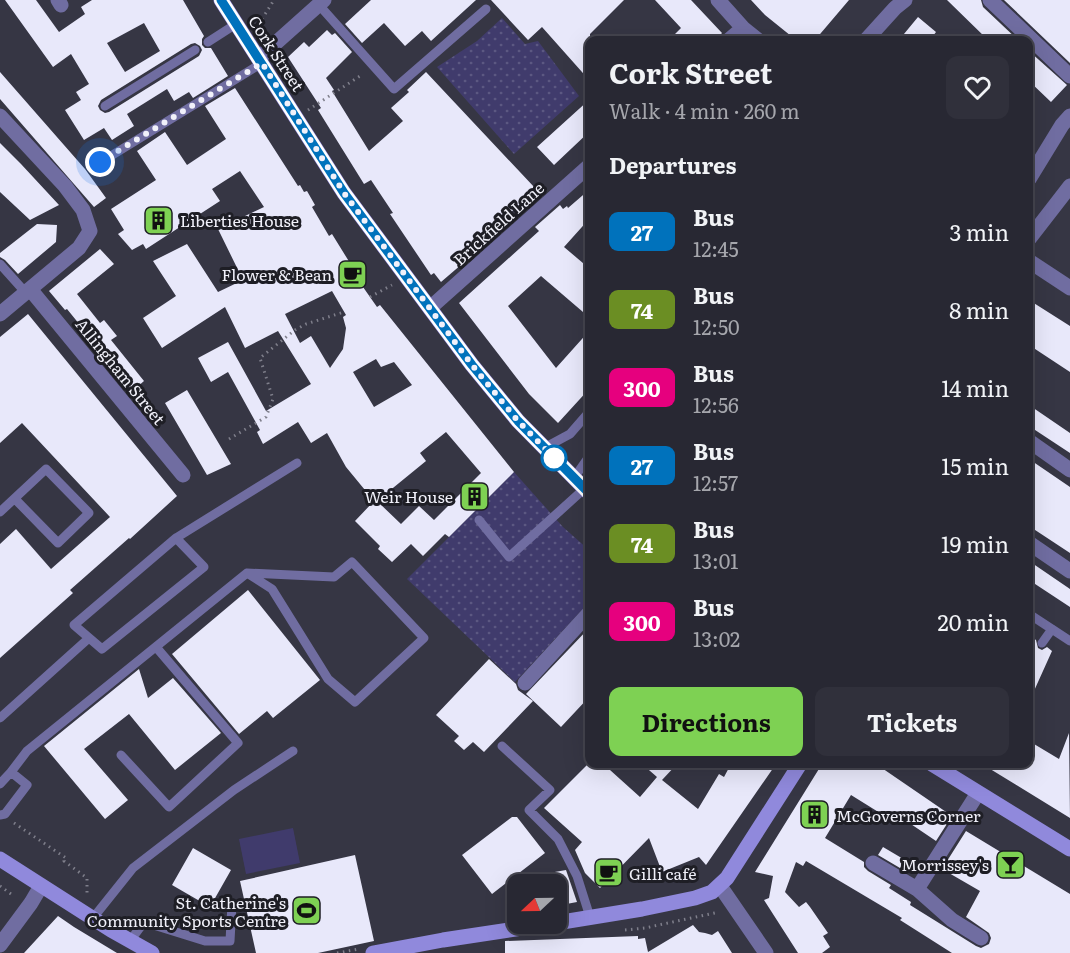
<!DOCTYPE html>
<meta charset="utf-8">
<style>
:root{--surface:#282833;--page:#30303b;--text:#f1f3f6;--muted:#a5a6ac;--line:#44444e;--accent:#7ed153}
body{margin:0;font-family:Literata,serif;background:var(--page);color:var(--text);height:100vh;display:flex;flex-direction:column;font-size:22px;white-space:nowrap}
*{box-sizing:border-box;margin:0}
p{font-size:20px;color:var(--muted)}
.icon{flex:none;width:33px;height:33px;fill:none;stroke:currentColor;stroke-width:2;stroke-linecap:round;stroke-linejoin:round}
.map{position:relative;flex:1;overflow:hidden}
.sheet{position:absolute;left:585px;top:36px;width:448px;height:732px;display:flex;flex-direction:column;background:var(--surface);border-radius:12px;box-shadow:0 6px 24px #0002,0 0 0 2px var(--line)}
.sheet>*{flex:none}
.badge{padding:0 12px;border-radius:9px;font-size:21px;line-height:39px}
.needle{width:39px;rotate:248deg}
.fabs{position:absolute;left:507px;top:874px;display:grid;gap:12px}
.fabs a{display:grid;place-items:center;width:60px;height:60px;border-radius:12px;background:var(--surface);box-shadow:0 6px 24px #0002,0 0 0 2px var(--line);font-size:30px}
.you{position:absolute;width:30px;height:30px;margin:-15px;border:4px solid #fff;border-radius:50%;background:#1a73e8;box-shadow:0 0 0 9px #1a73e833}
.map>.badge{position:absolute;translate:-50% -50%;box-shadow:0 0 0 3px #fff}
h2{padding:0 24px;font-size:22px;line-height:54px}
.round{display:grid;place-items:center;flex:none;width:63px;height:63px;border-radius:12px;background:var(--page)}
.head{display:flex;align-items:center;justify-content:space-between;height:102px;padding:0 24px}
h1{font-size:28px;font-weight:700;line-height:45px}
.action{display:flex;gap:12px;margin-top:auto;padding:12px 24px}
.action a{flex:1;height:69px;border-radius:12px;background:var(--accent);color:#111;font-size:24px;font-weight:700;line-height:69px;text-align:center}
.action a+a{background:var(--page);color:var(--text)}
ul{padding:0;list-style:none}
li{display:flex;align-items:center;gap:18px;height:78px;padding:0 24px}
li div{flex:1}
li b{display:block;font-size:22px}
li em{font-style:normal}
li .badge{min-width:66px;font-weight:700;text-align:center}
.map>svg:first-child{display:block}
.grass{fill:url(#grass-dots)}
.pitch{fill:#403b6c}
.building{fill:#e8e8fa;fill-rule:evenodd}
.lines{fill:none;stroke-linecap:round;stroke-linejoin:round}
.path{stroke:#7f7f8b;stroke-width:3;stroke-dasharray:1.5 4.5;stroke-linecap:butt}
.service{stroke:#706da1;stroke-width:9}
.minor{stroke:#706da1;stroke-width:15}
.tertiary{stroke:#706da1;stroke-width:15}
.secondary{stroke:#9089dc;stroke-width:15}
.line-casing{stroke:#fff;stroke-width:14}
.line{stroke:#0072bc;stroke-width:9}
.walk{stroke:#f1f1fa;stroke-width:6;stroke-dasharray:0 10.8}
.stop-dot{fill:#fff;stroke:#0072bc;stroke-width:3}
.labels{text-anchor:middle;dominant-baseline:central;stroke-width:6;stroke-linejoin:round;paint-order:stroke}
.street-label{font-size:16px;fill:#f1f1fa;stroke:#1e1e25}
.poi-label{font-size:16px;fill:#f1f1fa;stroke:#1e1e25;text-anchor:end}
</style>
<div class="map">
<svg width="1070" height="953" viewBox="0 0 1070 953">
<defs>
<pattern id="grass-dots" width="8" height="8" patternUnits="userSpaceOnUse" patternTransform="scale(1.5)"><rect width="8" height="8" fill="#403b6c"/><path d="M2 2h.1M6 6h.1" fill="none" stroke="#5c5882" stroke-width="1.8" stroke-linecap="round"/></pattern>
</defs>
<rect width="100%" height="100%" fill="#363644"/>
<path class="grass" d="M502 18 525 44 538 41 579 96 514 154 437 67 477 41Z
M514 472 563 527 589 550V602L515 682 407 579Z"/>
<path class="pitch" d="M293 828 300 863 246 874 239 839Z"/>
<path class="building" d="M5 0H36L59 32 85 14 81 7 92 0H183L204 36 202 39V45L205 48H211L228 76 193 98 189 92 174 101 167 89 127 114 134 126 112 140 104 128 84 140 65 110 81 100 76 92 89 84 71 54 53 67ZM144 23 160 51 125 72 107 43ZM191 44 195 43 200 46 202 50 199 56 109 112 105 113 100 110 98 106 101 100Z
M371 0H476L431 41 422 31 405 46 384 23 362 43 345 24Z
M491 0H624L590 34V81L542 27 528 40Z
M655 0H691L722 33 716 40H669L681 28Z
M751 0H849L815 40H796L765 15Z
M947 0H981L983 7 1018 40H988Z
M1004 0H1070V63Z
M918 17 936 32 930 40H899Z
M327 30 332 35 335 33 352 52 326 78 334 90 332 91 369 151 403 121 391 108 409 92 407 90 426 72 535 188 541 183 547 190 522 213 517 207 478 241 483 246 441 282 434 273 431 275 390 214 393 213 371 180 364 184 318 110 321 108 288 57 304 42 309 47Z
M1029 51 1067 85 1051 102 1029 81Z
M0 72 85 169 106 198 94 207 0 99Z
M235 88 298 186 300 185 304 192 307 191 315 205 312 207 329 236 332 234 358 276 356 277 377 307 380 305 514 472 449 537 445 534 423 556 411 544 392 562 378 549 380 546 355 521 374 501 346 467 327 433 311 443 298 422 263 444 257 432 260 430 228 372 211 382 198 358 228 342 266 411 311 384 278 331 245 348 225 307 162 348 143 318 176 296 153 261 187 244 218 292 243 280 218 229 264 207 240 171 212 189 220 201 146 249 143 244 132 250 118 234 124 230 111 209 156 180 137 151 165 132 187 165 226 139 205 106ZM332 291 346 315 343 317 346 328 343 349 330 368 311 336 300 343 285 314ZM376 359 381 367 394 362 412 385 374 407 353 372ZM446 432 481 473 434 520 419 506 401 524 377 501 426 461 420 453Z
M590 99V131L554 165 537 147Z
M0 143 21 164 59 205 30 220 0 192Z
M590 189V218L564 247 590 269V318L541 276 508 306 556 368 590 330V388L558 423 529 394 459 303 539 231 535 227 560 205 563 209 567 206 568 208Z
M37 224 57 225 56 242 18 274 5 260 0 257V253Z
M100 249 114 264 77 294 100 323 104 320 117 336 111 340 144 381 129 394 110 370 114 367 67 309 65 310 49 291Z
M1029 300 1070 326V372L1029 345Z
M28 314 177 496 130 539 129 538 70 590 73 593 0 658V544L16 529 51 569 110 517 22 423 0 443V337Z
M187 390 231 464 207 475 165 403Z
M1029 405 1070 433V453L1029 426Z
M1029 459 1070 487V553L1029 526Z
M1029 561 1070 589V607L1029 580Z
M248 590 320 680 273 718 267 711 239 734 172 654Z
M590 627V696L561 727 526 694Z
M1029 635 1036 640 1038 648 1042 650 1047 647 1052 651 1029 702Z
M489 659 516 684 518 690 533 701 484 752 473 742 464 750 454 741 459 736 436 715Z
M139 669 148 698 173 678 221 733 175 770 129 714 84 749 128 800 105 819 44 746Z
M1069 733 1070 818 982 764H1029V741L1059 759Z
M588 764H616L610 770 640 797 657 777 642 764H677L662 780 698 809 719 774 724 777 731 764H776L706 865 699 857 662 872 649 838 600 888 585 873 575 850 582 842 544 808Z
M822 764H876L952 816 936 841 896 814 893 819 890 816 888 818 851 795 825 838 864 862V867L868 871 891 885 889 888 911 902 910 905 976 946 981 948 989 944 991 938 989 933 966 917 980 891 942 869 966 831 1070 894V953H952L900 920 902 918 806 861 803 866 796 862 785 892 799 907 806 902 810 907 828 933 823 936 830 947 822 953H798L764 900 769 898 773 876 755 872Z
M512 817H517L545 853 492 894 462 855Z
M883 847 905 860 900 868 878 855Z
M193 848 231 870 210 907 172 885Z
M355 855 374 941 318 953H256L240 881Z
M566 870 577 902 556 906V885H521V878Z
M58 916 74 927 117 953H24Z
M693 925 699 932 705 933 712 935 718 931 732 953H505V941L638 936V939L645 938 648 952Z"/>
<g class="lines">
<path class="path" d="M262 19 274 0
M308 110 363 74
M370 297 392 285
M229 439 266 417 273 399 260 358 295 330 306 324 344 312
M585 704 590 699
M14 823 66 858 64 861 87 878V895
M0 886 11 894
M625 930 645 928 719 912
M337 953 359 949"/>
<path class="service" d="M319 5 394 89 486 9
M208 42 236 24
M105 106 195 50
M101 162 262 63
M0 264 26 293
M544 448 570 434 590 411
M574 478 590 455
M0 512 46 469 89 513 58 543 15 499
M479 520 509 557 584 489
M176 538 204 567 102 649 74 625Z
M176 538 297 463
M1029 614 1070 641
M1042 643 1052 629
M0 718 89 638
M502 746 550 790 529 810 558 839 577 876 590 917
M121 755 169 807 238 743 156 647
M0 784 11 772
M0 815 5 814 27 785 11 772 27 751 247 573 334 577 352 562 424 638 355 702 328 679 272 589 247 573
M93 918 133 868 234 790 293 751
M130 941 144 922 205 941H230L232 904"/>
<path class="minor" d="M58 0 61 5
M718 0 743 28 758 40
M990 0 1070 76
M729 40 743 28
M866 40 895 8 905 0
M259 58 324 0
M0 116 65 186 83 210 90 231 79 248 0 314
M1029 239 1070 186
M1029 261 1070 288
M30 289 183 475
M430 308 590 165
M1029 441 1070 470
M1029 543 1070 571
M525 683 590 612
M873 863 917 889 952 920 981 938
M720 886 766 953
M917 889 978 793
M0 945 31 903 41 886"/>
<path class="tertiary" d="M1029 179 1062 125 1070 116"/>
<path class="secondary" d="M221 0 344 193 472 365 518 421 590 494
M932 764 1070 849
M0 859 111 930 152 953
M556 923 642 909 695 898 712 892 727 878 800 764
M373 953 443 940 548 924"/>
</g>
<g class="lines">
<defs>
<path id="line" d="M221 0 344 193 472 365 518 421 590 494"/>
</defs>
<use href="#line" class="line-casing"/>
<use href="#line" class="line"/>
<path class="walk" d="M100 162 262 63 344 193 472 365 518 421 554 458"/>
</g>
<defs>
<symbol id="building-square" viewBox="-11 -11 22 22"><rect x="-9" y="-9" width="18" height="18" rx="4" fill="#7ed153" stroke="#1e1e25"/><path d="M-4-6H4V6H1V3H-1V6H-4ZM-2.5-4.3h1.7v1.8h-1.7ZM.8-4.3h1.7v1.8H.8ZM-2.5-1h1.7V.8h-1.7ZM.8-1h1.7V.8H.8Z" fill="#111"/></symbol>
<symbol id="cafe-square" viewBox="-11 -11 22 22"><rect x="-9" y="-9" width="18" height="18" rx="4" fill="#7ed153" stroke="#1e1e25"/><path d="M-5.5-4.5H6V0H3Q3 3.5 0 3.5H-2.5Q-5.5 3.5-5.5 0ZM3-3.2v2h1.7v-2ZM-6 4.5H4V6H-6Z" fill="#111"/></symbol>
<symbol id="bar-square" viewBox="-11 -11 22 22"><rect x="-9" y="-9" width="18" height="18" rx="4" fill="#7ed153" stroke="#1e1e25"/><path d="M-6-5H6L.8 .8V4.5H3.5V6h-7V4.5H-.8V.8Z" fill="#111"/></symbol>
<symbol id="stadium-square" viewBox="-11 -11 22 22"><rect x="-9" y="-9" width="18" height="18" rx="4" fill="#7ed153" stroke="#1e1e25"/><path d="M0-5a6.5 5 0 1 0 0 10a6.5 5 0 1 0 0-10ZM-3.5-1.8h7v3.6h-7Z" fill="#111"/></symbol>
</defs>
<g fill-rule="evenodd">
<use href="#building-square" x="142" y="204" width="33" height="33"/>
<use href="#cafe-square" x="336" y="258" width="33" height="33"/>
<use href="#building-square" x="458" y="480" width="33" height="33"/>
<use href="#building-square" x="798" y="798" width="33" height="33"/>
<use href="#bar-square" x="994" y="848" width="33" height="33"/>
<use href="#cafe-square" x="592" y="856" width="33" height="33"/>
<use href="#stadium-square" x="290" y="894" width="33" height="33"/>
</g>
<circle class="stop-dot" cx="554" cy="458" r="12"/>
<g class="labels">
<g class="street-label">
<text transform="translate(277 53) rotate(57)">Cork Street</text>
<text transform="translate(498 223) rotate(-42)">Brickfield Lane</text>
<text transform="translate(121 371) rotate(51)">Allingham Street</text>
</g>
<g class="poi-label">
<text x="180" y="220" text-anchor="start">Liberties House</text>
<text x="332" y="274">Flower &amp; Bean</text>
<text x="453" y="496">Weir House</text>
<text x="836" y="815" text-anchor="start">McGoverns Corner</text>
<text x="989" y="864">Morrissey's</text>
<text x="629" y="873" text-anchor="start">Gilli café</text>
<text x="286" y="902">St. Catherine's<tspan x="286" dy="18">Community Sports Centre</tspan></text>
</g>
</g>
</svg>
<div class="fabs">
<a><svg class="needle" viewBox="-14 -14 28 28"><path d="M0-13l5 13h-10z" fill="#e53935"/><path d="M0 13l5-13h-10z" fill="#a5a6ac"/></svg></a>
</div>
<div class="you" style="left:100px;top:162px"></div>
<section class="sheet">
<div class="head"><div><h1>Cork Street</h1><p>Walk · 4 min · 260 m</p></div><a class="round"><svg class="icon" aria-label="heart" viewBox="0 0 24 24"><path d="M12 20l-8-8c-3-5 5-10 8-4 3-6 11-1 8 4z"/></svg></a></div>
<h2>Departures</h2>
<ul>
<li><span class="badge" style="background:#0072bc;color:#fff">27</span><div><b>Bus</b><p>12:45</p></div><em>3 min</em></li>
<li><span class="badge" style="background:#6b8e23;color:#fff">74</span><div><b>Bus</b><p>12:50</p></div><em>8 min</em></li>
<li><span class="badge" style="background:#e6007e;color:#fff">300</span><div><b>Bus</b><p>12:56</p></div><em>14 min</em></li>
<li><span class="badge" style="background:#0072bc;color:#fff">27</span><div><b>Bus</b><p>12:57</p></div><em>15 min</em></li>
<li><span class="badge" style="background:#6b8e23;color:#fff">74</span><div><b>Bus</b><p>13:01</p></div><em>19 min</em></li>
<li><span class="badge" style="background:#e6007e;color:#fff">300</span><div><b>Bus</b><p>13:02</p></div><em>20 min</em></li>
</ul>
<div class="action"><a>Directions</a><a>Tickets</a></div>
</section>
</div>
